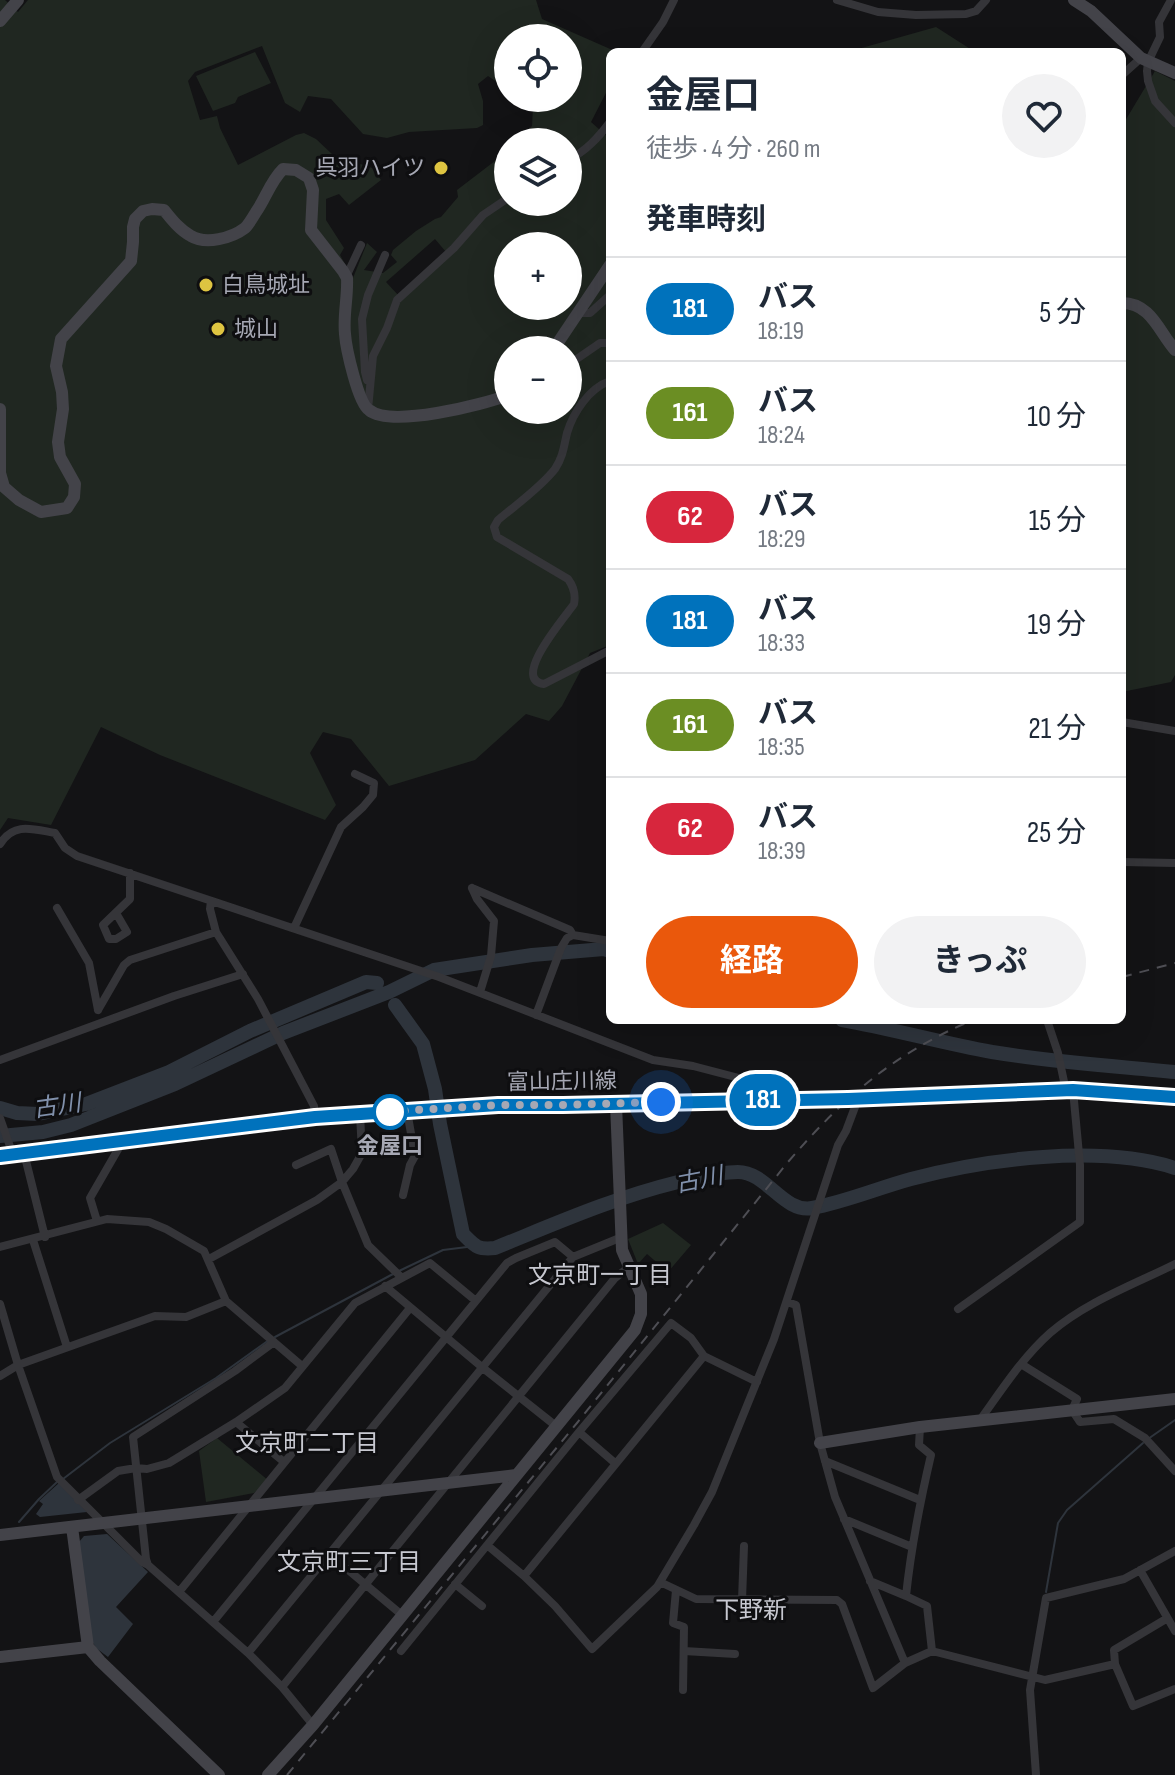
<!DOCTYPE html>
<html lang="ja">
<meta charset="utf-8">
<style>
:root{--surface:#fff;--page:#f2f2f3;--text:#1f2937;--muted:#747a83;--line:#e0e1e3;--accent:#ea580c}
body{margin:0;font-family:"Sofia Sans Condensed","Noto Sans JP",sans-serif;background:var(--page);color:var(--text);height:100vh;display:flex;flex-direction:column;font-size:30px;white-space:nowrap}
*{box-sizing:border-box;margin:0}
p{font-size:26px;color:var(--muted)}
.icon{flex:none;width:44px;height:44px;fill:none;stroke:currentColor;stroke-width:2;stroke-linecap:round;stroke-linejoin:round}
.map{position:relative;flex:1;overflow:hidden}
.details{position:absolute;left:606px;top:48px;width:520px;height:976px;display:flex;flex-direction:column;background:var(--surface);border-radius:12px;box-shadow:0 8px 32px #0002}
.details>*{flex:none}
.badge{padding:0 16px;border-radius:26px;font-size:28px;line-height:52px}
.fabs{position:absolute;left:494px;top:24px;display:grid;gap:16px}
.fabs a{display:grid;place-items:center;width:88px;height:88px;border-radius:50%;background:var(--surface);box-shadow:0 8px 32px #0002;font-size:40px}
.you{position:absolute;width:40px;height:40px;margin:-20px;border:6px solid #fff;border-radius:50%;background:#1a73e8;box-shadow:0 0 0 12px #1a73e833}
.map>.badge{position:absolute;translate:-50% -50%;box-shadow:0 0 0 4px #fff}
h2{padding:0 40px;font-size:30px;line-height:72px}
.round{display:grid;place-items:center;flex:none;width:84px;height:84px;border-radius:42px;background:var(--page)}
.headline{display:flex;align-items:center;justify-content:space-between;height:136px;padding:0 40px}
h1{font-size:38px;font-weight:700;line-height:60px}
.button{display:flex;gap:16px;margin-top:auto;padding:16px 40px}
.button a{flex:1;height:92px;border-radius:48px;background:var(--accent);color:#fff;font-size:32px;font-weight:700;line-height:92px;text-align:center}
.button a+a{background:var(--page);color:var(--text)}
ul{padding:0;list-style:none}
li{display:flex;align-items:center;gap:24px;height:104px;padding:0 40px;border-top:2px solid var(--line)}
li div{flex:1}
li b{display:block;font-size:30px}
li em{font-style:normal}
li .badge{min-width:88px;font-weight:700;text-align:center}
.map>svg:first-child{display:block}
.green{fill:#202721;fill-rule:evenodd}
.water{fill:#2e343c}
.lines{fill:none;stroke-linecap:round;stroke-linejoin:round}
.stream{stroke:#2e343c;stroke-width:2}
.river{stroke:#2e343c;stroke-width:14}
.street{stroke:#353539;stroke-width:8}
.secondary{stroke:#434349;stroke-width:12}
.primary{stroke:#515158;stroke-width:14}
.rail{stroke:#4e4e54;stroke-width:2;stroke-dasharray:10 8;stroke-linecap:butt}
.line-casing{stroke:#fff;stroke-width:18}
.line{stroke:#0072bc;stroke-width:12}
.walk{stroke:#a6a8b4;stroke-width:8;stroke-dasharray:0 14.4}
.poi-dot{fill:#dec441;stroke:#0e0e10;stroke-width:3}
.stop-dot{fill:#fff;stroke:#0072bc;stroke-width:4}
.labels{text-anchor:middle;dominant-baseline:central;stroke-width:6;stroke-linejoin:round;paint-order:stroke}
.poi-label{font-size:22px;fill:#a6a8b4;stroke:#0e0e10;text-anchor:start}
.street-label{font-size:22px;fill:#a6a8b4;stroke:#0e0e10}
.stop-label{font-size:22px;font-weight:bold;fill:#a6a8b4;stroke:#0e0e10}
.water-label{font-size:24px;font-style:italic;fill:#8090ab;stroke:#0e0e10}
.neighbourhood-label{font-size:24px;fill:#c7c8d0;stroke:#0e0e10}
</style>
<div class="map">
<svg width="1175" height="1775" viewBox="0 0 1175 1775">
<rect width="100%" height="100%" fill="#131315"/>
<path class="green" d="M0 0H5L18 12 28 0H536L542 19 617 52H610V85L591 122 610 139V645L590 653 562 706 549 721 526 714 475 760 389 786 351 739 323 732 310 753 336 805 325 820 160 755 101 727 51 825 8 818 0 830ZM508 38H568V98H519L533 107 532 126 517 142H568V202H508V151L457 190 458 197 441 217 435 219 416 231 393 250 391 255 397 262 383 273 364 270 377 252 367 243 353 278 340 255 344 248 326 220V199L339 194 349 205 381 180 372 168 332 154 316 139 304 133 296 135 238 165 220 128 217 116 200 120 188 81 195 72 262 46 285 103 300 112 308 96 331 99 363 134 387 138 409 132 477 128 483 125V101L478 84 488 76 508 90ZM435 239 446 252 399 296 386 282ZM508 246H568V306H508ZM508 350H568V410H508Z
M936 27 975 52H851V51Z
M255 52 271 83 238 97 235 103 213 111 196 76Z
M1155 71 1175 81V675L1171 682 1122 692V126Z
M663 1223 691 1245 668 1272 647 1254 638 1264 628 1239Z
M217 1438 269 1481 254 1493 206 1502 199 1451Z"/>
<path class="water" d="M59 1483 87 1512 40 1517 36 1514 43 1504 39 1501Z
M107 1534 148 1572 116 1607 133 1624 108 1657 96 1648 89 1636 79 1542 84 1536Z"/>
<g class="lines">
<path class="stream" d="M399 1271 443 1250 475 1246
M275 1337 393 1274
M1148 1439 1175 1420
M63 1479 110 1443 216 1378 269 1340
M19 1522 39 1499 57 1482
M1046 1592 1058 1523 1067 1510 1143 1443"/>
<path class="river" d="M395 1005 423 1044 435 1089 440 1124 463 1234C475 1246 477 1250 495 1248 557 1223 613 1198 678 1182 697 1178 718 1172 738 1172 767 1172 783 1213 812 1208 845 1202 878 1188 911 1179 986 1159 1100 1144 1175 1168
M842 1020C893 1029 942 1043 992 1052 1052 1062 1114 1066 1175 1072
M0 1108 17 1113 38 1114 86 1104 169 1072 250 1031 366 982 377 983
M0 1136 43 1132 71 1125 175 1084 283 1033 389 992 434 970 532 955 604 949 610 951"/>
<path class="street" d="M837 0 878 12 916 15 966 14 976 11 986 0
M1171 0 1159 22 1160 37 1148 62 1147 71 1148 81 1155 101 1175 123
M642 52 663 22 674 0
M1122 75 1141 58
M568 160C586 151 598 138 610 122
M346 277 361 245
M579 313H590L610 295
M568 365 600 343H610
M367 380 365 372 362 319 368 295 385 255
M610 381C589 388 573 413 567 433 564 446 563 457 555 469 540 488 517 504 498 520L494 527 497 537 568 579C574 587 576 594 574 604 565 617 510 680 544 684L610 650
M368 409 373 356 387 328 397 300 454 248 483 215 508 198
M1122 722 1175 731
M0 844C14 822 32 829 55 833L65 848 77 856 439 977 653 1060 693 1066 739 1078H764L768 1080 766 1100
M1122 862 1175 863
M472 888 570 930 573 935 610 941
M472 888 477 899 494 921 491 956 480 992
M211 901 210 909 216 932 258 999 314 1106 315 1117
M57 908 89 963 98 1010
M116 913 127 932 116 939H109L103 925 130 899V873
M294 928 341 827 363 807 373 795 374 783 355 774
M98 1010 124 965 130 960 216 932
M536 1015 561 948 567 938 573 935
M1047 1020 1058 1053 1066 1091
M0 1060 174 996 243 974
M0 1118 13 1155
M24 1153 45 1237
M296 1165 331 1149 342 1182 368 1245 401 1277
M403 1195 410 1165 415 1156 407 1111
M97 1221 90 1198 120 1146V1142
M33 1240 67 1347
M0 1247 107 1219 149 1222 166 1229 204 1251 226 1301 302 1366
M209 1259 317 1200 342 1182 353 1169 362 1153 360 1114
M385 1286 483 1368 556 1426
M787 1302 796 1305 820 1443 835 1497 905 1663
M0 1304 18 1365 57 1477 142 1562 148 1565
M958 1309 1080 1222V1165L1073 1090
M274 1342 235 1371 133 1437 146 1559 148 1565 248 1653 282 1687 313 1725
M1021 1364 1077 1399 1072 1410 1080 1422 1114 1419 1145 1438 1175 1471
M0 1376 18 1365 155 1316 186 1317 226 1301
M980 1420C1001 1391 1022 1358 1050 1333 1086 1302 1133 1285 1175 1264
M236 1422 284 1462
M825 1461 920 1500
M615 1463 579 1432 671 1323 691 1338 704 1356 757 1382
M78 1500 118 1471 136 1468 147 1469 169 1463 236 1422 285 1388 355 1303 430 1263 476 1301
M844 1519 912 1547
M487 1545 524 1576 555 1606 592 1649 657 1587 694 1525 712 1492 774 1339 838 1145 846 1131 858 1099
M329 1554 402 1615
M1140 1570 1175 1631
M524 1576 704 1356
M870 1581 906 1596
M660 1582 696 1599 837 1600 842 1604 873 1688 905 1663 932 1651 927 1606 906 1596C911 1548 920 1502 931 1455L919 1445 920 1427
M455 1584 482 1606
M676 1590 673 1623 684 1627 683 1690
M179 1592 410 1308
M742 1600 744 1546
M213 1622 507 1263 516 1258 555 1242 573 1257
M401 1651 579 1432
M684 1651 735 1654
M932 1651 1045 1680 1115 1664 1114 1650 1166 1619
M248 1653 573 1257 622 1237
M1115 1664 1133 1706 1175 1689
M282 1687 615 1278 629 1267
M1036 1775 1030 1690 1046 1598 1124 1579 1175 1551"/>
<path class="secondary" d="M1074 0 1091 11 1141 58 1175 73
M0 21 18 0
M1122 303C1151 303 1159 332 1175 350
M553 350 610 265
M0 409V473L4 487 19 500 41 512 67 508 74 497 75 484 60 457 58 442 63 409 62 392 56 366 61 339 131 261 133 242V227L135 219 143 211 152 209 164 210C172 220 180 230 191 236 206 245 232 238 245 228 249 224 253 217 256 212 266 198 270 182 283 169L296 170 309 178 313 190 311 230 343 271 347 278C348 297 343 315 345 334 346 348 358 403 369 410 391 428 482 405 508 395
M820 1443 920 1427 1175 1399
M72 1527 88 1647 100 1661 219 1775
M0 1535 516 1475
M0 1657 88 1647
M268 1775 313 1725 635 1330 641 1314V1294L622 1250 616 1104"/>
<path class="primary" d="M0 1156 315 1117 498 1105H563L848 1099 1073 1090 1175 1097"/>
<path class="rail" d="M1122 977 1175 963
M287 1775 577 1423 788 1162C843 1098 894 1053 973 1020"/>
</g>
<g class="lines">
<defs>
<path id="line" d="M0 1156 315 1117 498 1105H563L848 1099 1073 1090 1175 1097"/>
</defs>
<use href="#line" class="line-casing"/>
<use href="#line" class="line"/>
<path class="walk" d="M390 1112H383L498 1105H563L661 1102"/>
</g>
<g class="poi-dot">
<circle cx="441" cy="168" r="8"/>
<circle cx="206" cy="285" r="8"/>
<circle cx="218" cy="329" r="8"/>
</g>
<circle class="stop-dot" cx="390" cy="1112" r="16"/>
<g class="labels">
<g class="poi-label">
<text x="425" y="168" text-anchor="end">呉羽ハイツ</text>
<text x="222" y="285">白鳥城址</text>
<text x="234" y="329">城山</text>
</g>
<g class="street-label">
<text transform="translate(562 1082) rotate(-1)">富山庄川線</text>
</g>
<g class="stop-label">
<text x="390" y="1146">金屋口</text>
</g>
<g class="water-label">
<text transform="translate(57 1106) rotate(-8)">古川</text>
<text transform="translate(699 1180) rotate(-11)">古川</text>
</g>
<g class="neighbourhood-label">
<text x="600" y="1275">文京町一丁目</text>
<text x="307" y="1443">文京町二丁目</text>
<text x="349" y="1562">文京町三丁目</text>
<text x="751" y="1610">下野新</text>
</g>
</g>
</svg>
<div class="fabs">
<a><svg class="icon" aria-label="locate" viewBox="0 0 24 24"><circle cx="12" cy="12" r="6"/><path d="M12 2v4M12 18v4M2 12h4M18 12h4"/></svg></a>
<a><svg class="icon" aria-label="layers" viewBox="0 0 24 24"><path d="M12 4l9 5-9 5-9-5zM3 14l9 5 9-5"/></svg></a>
<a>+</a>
<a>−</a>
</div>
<div class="you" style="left:661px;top:1102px"></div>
<b class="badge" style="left:763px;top:1100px;background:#0072bc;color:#fff">181</b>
<section class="details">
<div class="headline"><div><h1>金屋口</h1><p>徒歩 · 4 分 · 260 m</p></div><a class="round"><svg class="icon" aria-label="heart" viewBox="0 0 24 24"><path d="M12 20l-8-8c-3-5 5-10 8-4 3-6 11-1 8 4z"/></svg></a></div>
<h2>発車時刻</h2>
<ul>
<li><span class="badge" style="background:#0072bc;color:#fff">181</span><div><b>バス</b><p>18:19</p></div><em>5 分</em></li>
<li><span class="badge" style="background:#6b8e23;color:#fff">161</span><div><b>バス</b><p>18:24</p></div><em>10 分</em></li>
<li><span class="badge" style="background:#d7263d;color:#fff">62</span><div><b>バス</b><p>18:29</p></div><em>15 分</em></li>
<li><span class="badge" style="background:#0072bc;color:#fff">181</span><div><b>バス</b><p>18:33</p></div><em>19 分</em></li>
<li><span class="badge" style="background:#6b8e23;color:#fff">161</span><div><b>バス</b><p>18:35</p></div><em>21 分</em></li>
<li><span class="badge" style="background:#d7263d;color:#fff">62</span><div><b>バス</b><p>18:39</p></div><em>25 分</em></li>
</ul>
<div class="button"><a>経路</a><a>きっぷ</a></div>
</section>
</div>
